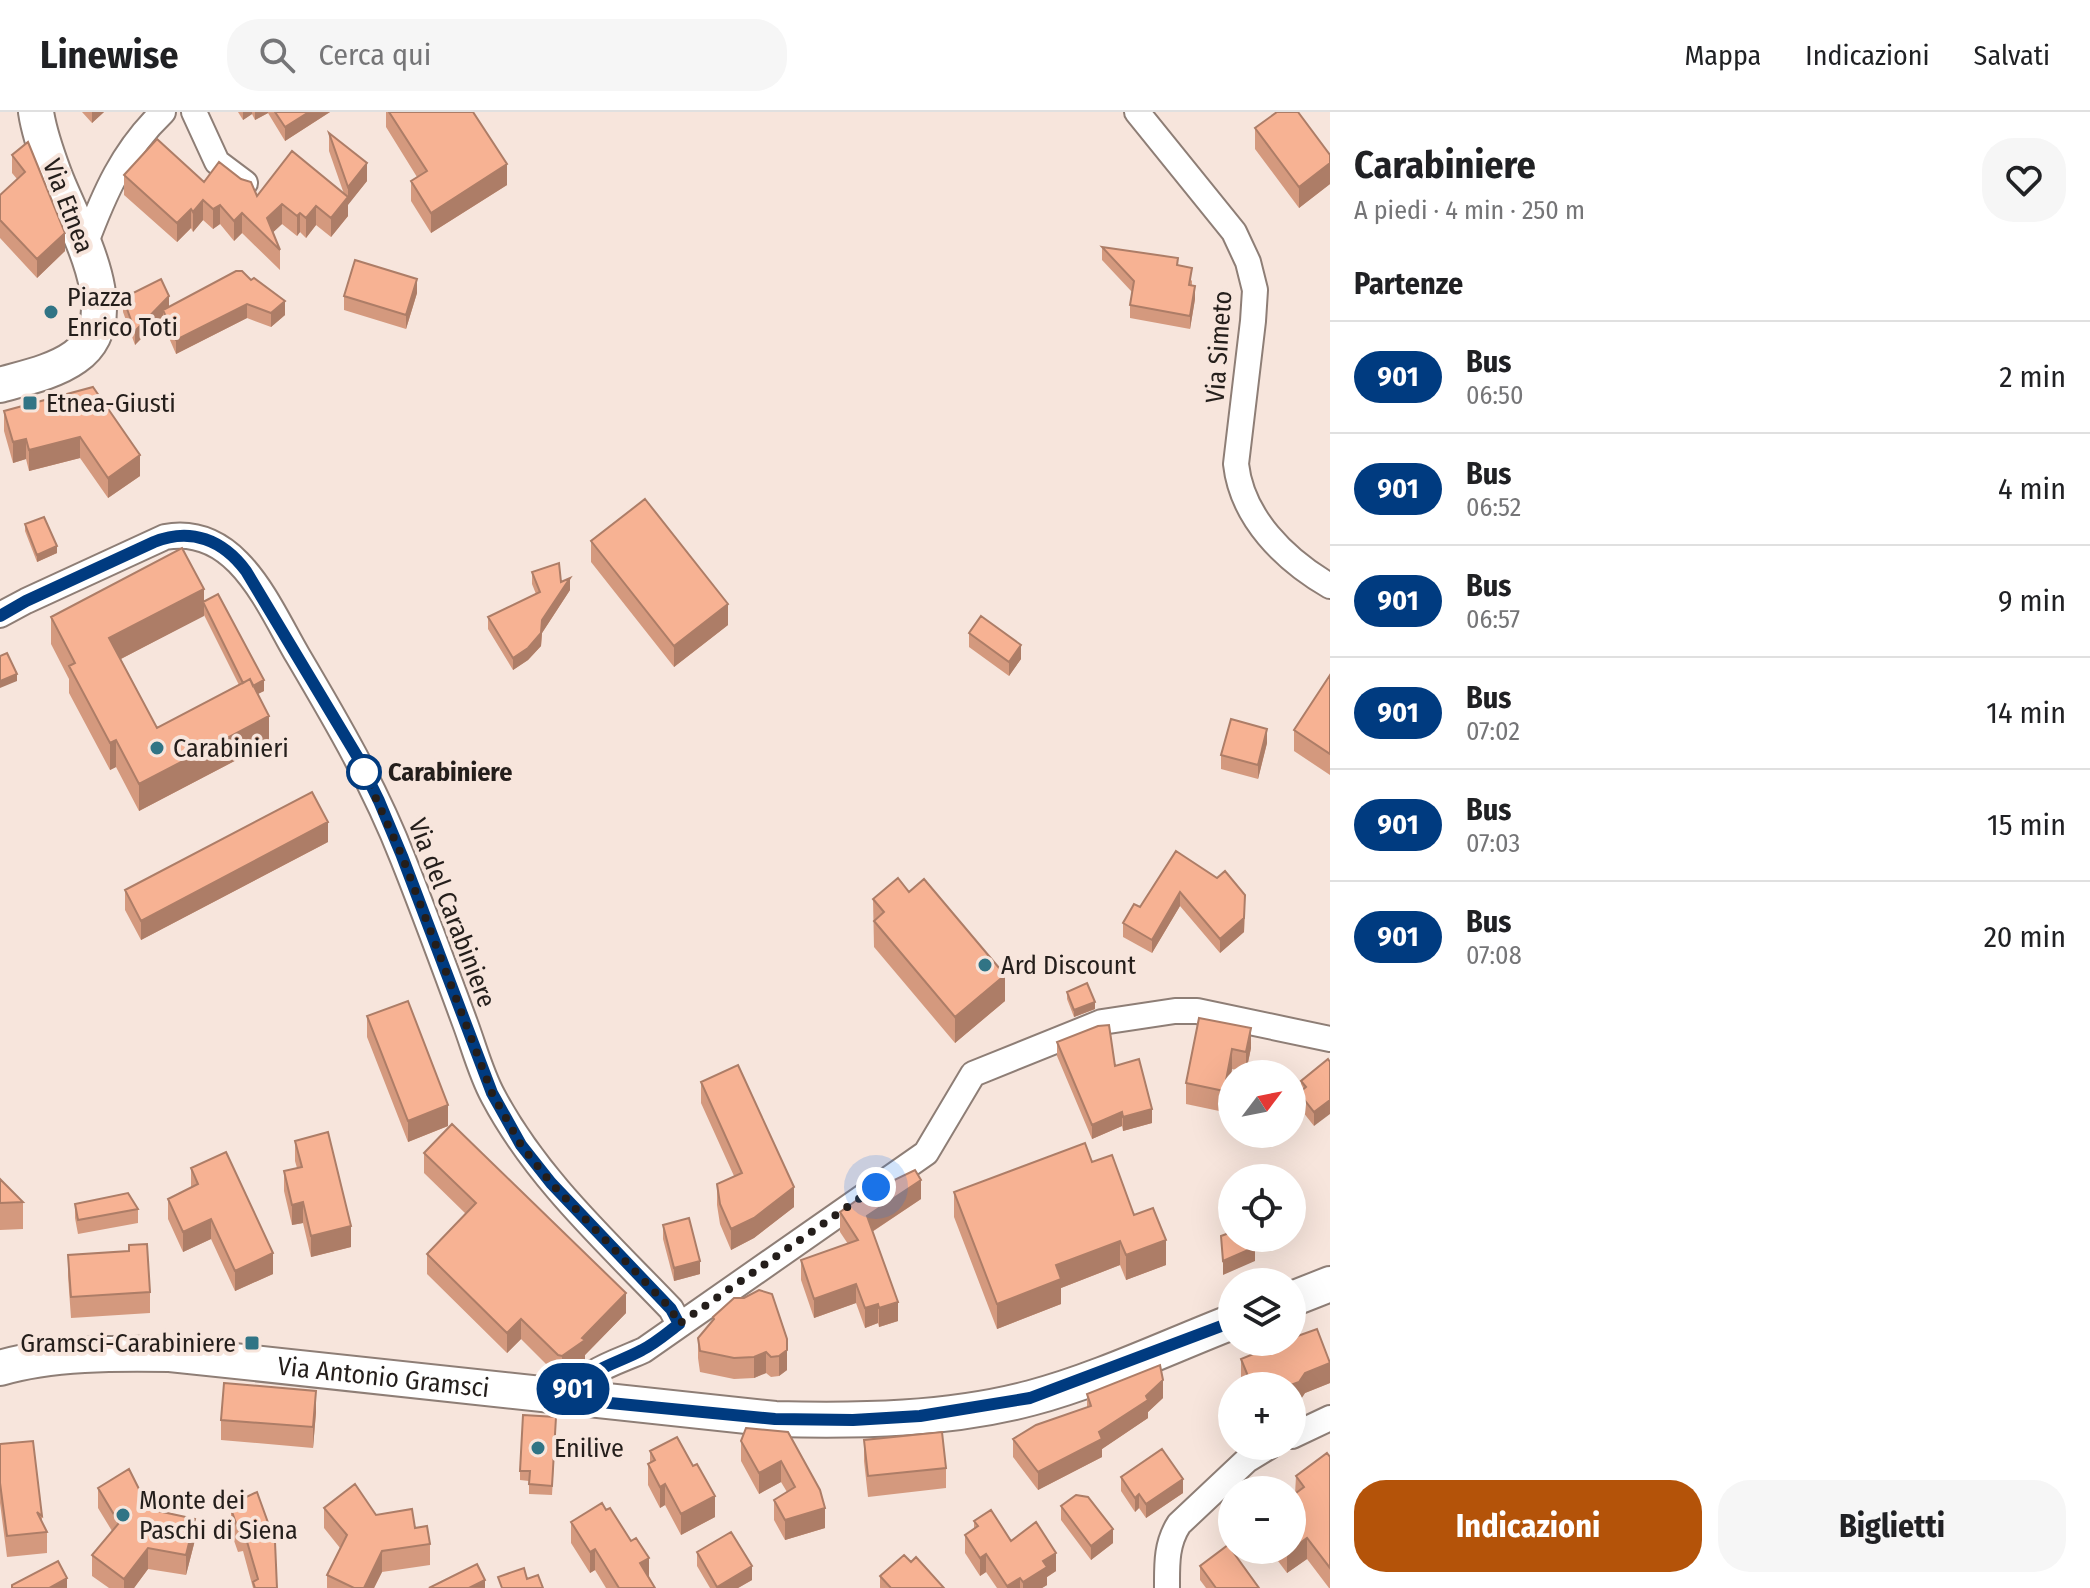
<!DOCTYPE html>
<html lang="it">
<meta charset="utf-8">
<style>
:root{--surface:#fff;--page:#f6f6f6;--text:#202124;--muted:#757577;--line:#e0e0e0;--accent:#b45309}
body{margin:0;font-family:"Fira Sans Condensed",sans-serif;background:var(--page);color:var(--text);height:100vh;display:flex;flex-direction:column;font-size:30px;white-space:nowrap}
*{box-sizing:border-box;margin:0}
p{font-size:26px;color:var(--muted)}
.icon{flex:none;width:44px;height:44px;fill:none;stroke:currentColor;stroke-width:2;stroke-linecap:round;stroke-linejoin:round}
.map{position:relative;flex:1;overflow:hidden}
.panel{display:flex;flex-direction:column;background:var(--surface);width:760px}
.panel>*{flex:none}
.badge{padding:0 16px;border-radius:26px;font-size:28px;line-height:52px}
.needle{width:52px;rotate:58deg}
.fabs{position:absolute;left:1218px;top:948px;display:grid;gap:16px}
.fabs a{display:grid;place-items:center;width:88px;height:88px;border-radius:50%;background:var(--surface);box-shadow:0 8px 32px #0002;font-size:40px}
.you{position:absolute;width:40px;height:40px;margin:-20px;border:6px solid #fff;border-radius:50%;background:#1a73e8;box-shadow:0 0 0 12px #1a73e833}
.map>.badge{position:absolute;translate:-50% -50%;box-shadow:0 0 0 4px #fff}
h2{padding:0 24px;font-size:30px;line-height:72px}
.round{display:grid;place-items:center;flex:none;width:84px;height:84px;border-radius:32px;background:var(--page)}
.head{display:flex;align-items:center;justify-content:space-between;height:136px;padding:0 24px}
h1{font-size:38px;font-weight:700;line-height:60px}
.button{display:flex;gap:16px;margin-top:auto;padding:16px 24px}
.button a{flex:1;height:92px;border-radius:32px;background:var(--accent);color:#fff;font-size:32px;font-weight:700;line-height:92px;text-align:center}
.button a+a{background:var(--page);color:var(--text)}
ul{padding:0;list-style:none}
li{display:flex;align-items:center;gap:24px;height:112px;padding:0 24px;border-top:2px solid var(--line)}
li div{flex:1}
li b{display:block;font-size:30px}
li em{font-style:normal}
li .badge{min-width:88px;font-weight:700;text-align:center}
header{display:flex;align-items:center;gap:48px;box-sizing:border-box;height:112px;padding:0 40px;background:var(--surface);border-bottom:2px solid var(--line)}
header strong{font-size:38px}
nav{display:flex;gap:44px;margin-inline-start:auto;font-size:28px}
.search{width:560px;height:72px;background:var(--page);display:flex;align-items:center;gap:20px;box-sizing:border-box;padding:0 28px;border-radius:32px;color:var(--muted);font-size:30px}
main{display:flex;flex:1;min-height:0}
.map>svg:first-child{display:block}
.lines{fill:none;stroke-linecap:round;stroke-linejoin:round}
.street-casing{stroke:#8e7e76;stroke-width:28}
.secondary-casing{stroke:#8e7e76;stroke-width:38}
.street{stroke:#fff;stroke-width:24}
.secondary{stroke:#fff;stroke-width:34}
.wall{fill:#d4997e;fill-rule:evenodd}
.shaded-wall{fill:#ad7d67}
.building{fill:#f7b293;stroke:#ad7d67;stroke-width:2}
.line-casing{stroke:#fff;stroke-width:18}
.line{stroke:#003b80;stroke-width:12}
.walk{stroke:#241e1b;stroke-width:8;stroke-dasharray:0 14.4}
.poi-dot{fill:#317485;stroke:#f7e5dc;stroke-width:3}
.stop-dot{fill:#fff;stroke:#003b80;stroke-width:4}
.labels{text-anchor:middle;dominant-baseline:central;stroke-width:8;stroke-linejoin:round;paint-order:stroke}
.street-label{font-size:26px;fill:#241e1b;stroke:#f7e5dc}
.poi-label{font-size:26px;fill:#241e1b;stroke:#f7e5dc;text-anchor:start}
.stop-label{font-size:26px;font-weight:bold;fill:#241e1b;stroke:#f7e5dc;text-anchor:start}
</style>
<header>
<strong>Linewise</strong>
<div class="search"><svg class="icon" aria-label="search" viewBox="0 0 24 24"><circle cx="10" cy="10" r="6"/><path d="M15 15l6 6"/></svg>Cerca qui</div>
<nav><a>Mappa</a><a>Indicazioni</a><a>Salvati</a></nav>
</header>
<main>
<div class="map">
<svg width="1330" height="1476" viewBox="0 0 1330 1476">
<rect width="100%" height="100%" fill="#f7e5dc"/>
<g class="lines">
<defs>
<path id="street" d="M194 0 217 50 245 71
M1137 0 1234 120 1248 150 1255 178 1253 209 1236 352C1242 406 1285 448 1330 474
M85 133C104 82 123 38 163 0
M0 503 26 489 165 425C237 412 268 493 298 544 337 610 375 675 403 747 425 802 445 857 465 911 474 935 481 962 493 984 537 1067 607 1130 671 1197L679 1212
M569 1287C581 1259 618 1250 644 1238L926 1041 973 962 1102 910 1175 899H1197L1330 927
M1292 1324 1330 1306
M1167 1476C1167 1453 1166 1432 1179 1412L1247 1348 1270 1334"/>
<g id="secondary">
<path d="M0 273C24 266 54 260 75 245 133 204 70 108 53 59 46 40 39 20 36 0"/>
<path d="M1292 1187 1330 1172"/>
<path id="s1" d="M0 1256C50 1241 117 1241 170 1242L775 1307C860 1309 948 1308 1031 1286 1096 1269 1168 1235 1232 1210"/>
</g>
</defs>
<use href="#street" class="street-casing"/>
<use href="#secondary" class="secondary-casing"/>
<use href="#street" class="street"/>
<use href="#secondary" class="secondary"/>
</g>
<path class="wall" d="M82 0H104L92 11Z
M238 0H330L285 29 268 1 255 8 252 2 243 8Z
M386 0H473L507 73 431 121 411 89V69L417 65 386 15Z
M1255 16 1330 43V72L1299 96 1255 37Z
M329 21 367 69 348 92V104L331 125 316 113 306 126 300 120 297 124 282 112 273 120 280 138V158L242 121 234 129 220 112 213 117 203 108 193 120 191 116 177 130 124 83V63L204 70 257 84 344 82 329 39Z
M28 30 65 139 37 166 0 126V83L17 67 12 61V43Z
M1102 135 1178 153 1192 169V173L1195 187 1190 217 1130 206V193L1132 180 1102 148Z
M236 159 285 203 271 215 247 206 176 242 163 212V204L135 233 123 200V186L169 195Z
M417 181 406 217 344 198V184Z
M93 275 140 364 108 386 80 346 29 359 26 347 13 351 4 319V299Z
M25 412 57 441 37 450 25 419Z
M591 429 728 513 674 555 591 450Z
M532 460 561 470 570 478 542 521 541 534 528 548 513 558 488 517V505L536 482 532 472Z
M204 490 264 579 257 582 269 631 139 699 116 655 110 658 69 581V567L51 532V505ZM204 503 239 573 157 616 121 547Z
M969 521 1021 547 1009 564 969 535Z
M1330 563V663L1294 639V618Z
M1267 631 1258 667 1221 657V643Z
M328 730 141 828 125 798V778Z
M1176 739 1245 797 1244 820 1220 841 1180 794 1152 841 1123 825V811L1140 795Z
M873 787 1005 889 955 931 874 835Z
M1067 880 1095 897 1074 905 1067 887Z
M367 904 448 1014 408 1030 367 925Z
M1199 906 1251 936 1246 960 1232 957 1224 1000 1186 992V971Z
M1057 930 1115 954 1152 1011 1123 1019 1122 1014 1092 1027 1057 944Z
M1328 947 1314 1014 1299 995V981L1301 979V969Z
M701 970 794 1095 754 1126 731 1138 720 1112 717 1093V1072L734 1064 701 991Z
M295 1029 351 1135 311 1145 303 1111 292 1113 284 1079V1059L297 1056 295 1049Z
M424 1041 626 1201 585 1243V1249L562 1264H558L521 1227 507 1241 427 1162V1142L466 1102 424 1061Z
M1092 1050 1134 1103 1166 1153 1126 1168 1120 1153 1061 1176V1192L997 1217 954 1105V1080Z
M191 1056 273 1162 235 1179 211 1127 183 1140 168 1107V1087L191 1076Z
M0 1067 23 1090V1117L0 1118Z
M921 1087 872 1120 898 1209 879 1215 878 1211 865 1216 856 1191 814 1206 801 1168V1148L848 1132 840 1120V1100Z
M75 1092 138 1097V1111L78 1122 75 1106Z
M663 1113 700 1162 674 1169 663 1127Z
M68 1143 150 1180V1201L71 1206 68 1164Z
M713 1205 787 1227V1258L779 1264 771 1265 766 1261 754 1266 734 1267 700 1260 698 1246V1226L713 1208Z
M1241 1247 1330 1271 1305 1281 1299 1290 1292 1274H1243L1241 1267Z
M1087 1282 1163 1286 1148 1300V1306L1102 1337V1345L1038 1378 1013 1345V1327L1087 1296Z
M316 1300 313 1336 221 1328V1308Z
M556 1314 552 1383 529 1382V1369L520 1368V1359Z
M788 1320 825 1416 785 1428 774 1408V1388L787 1380 781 1370 759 1382 741 1349V1329Z
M864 1328 946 1356V1376L868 1385 864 1349Z
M0 1332 42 1404V1410L47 1420V1441L7 1445 0 1391Z
M650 1339 715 1405 681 1423 665 1393 660 1396 648 1373V1352L650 1351Z
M1330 1345V1476H1329L1307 1447 1287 1461 1272 1441V1438H1292L1296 1364Z
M1121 1365 1183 1381 1146 1406 1139 1396 1135 1400 1121 1379Z
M98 1376 149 1397 195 1428 186 1463 148 1457 134 1476H109L92 1464V1443L112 1419 98 1396Z
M240 1388 277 1476H253L243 1439 238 1440 231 1420V1397L240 1394Z
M1061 1394 1113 1431 1091 1448 1061 1408Z
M324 1396 376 1403 415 1416 430 1432V1453L382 1460 374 1476H327V1463L340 1436 324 1416Z
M974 1409 1011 1429 1056 1459 1047 1465V1473L1042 1476H997L986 1460 980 1464 965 1441V1423L974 1417Z
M571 1410 649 1465 655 1476H606L595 1458 590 1461 571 1431Z
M697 1440 752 1468 738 1476H710L697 1454Z
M911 1450 944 1476H880V1464Z
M1200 1454 1259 1476H1206L1200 1468Z"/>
<path class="shaded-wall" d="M92 0H104L92 11Z
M243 0H252V2L243 8Z
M255 0H268V1L255 8Z
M309 0H330L285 29V15Z
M367 51V69L348 93V75Z
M1330 51V72L1299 96V75Z
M507 52V73L431 121V101Z
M348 85V104L331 125V106Z
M203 88V108L193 120V100Z
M282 92V112L267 126V106Z
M220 93V112L213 117V97Z
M316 94V113L306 126V106Z
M191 97V116L177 130V111Z
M242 101V121L234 129V109Z
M300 101V120L297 124V104Z
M65 121V139L37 166V147Z
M417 167V181L406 217V203Z
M1195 174V187L1190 217V204Z
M169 184V198H163V204L135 233V219Z
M285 189V203L271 215V201Z
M247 192V206L176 242V228Z
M80 325V346L29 359V338Z
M26 327V347L13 351V330Z
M140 343V364L108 386V366Z
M57 434V441L37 450V443Z
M570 466V478L542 521 541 534 528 548 513 558V546L542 508Z
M204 477V504L109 553V526Z
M728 492V513L674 555V534Z
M1021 533V547L1009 564V550Z
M17 562V569L0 576V569Z
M264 568V579L246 588V577Z
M269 604V631L139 699V672Z
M1267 617V631L1258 667V653Z
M116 628V655L110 658V631Z
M328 710V730L141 828V809Z
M1180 780V794L1152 841V828Z
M1245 783 1244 820 1220 841V827Z
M1005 863V889L955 931V905Z
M1095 890V897L1074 905V898Z
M1251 916V936L1246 960V940Z
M1232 937V957L1224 1000V979Z
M1330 988V1002L1314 1014V1000Z
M448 993V1014L408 1030V1009Z
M1152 997V1011L1123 1019V1005Z
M1122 1000V1014L1092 1027V1013Z
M921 1068V1087L867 1123V1104Z
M794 1075V1095L754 1126 731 1138V1117Z
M303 1090V1111L292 1113V1093Z
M211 1107V1127L183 1140V1120Z
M351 1114V1135L311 1145V1124Z
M1166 1128V1153L1126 1168V1143Z
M1120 1129V1153L1061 1176V1192L997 1217V1192L1056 1153Z
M1255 1135V1149L1223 1163V1149Z
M273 1141V1162L235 1179V1159Z
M700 1149V1162L674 1169V1156Z
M856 1172V1191L814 1206V1187Z
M626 1181V1201L585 1243V1249L562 1264V1244L582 1226Z
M898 1190V1209L879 1215V1196Z
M878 1192V1211L865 1216V1196Z
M521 1207V1227L507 1241V1221Z
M787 1238V1258L779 1264V1244Z
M766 1240V1261L754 1266V1245Z
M1330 1251V1271L1305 1281 1299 1290 1292 1293V1274H1288L1305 1261Z
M1163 1268V1286L1148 1300V1306L1102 1337V1345L1038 1378V1360L1099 1320 1146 1284Z
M316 1279V1300L313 1336V1315Z
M781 1349V1370L759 1382V1361Z
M1183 1367V1381L1146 1406V1392Z
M665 1372V1393L660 1396V1375Z
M1139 1382V1396L1135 1400V1386Z
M715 1384V1405L681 1423V1402Z
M825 1396V1416L785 1428V1408Z
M195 1407V1428L186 1463V1443Z
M1113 1417V1431L1091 1448V1434Z
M1307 1426V1447L1287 1461V1441Z
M148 1436V1457L134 1476H124V1467Z
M595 1437V1458L590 1461V1440Z
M382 1439V1460L374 1476H364Z
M1056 1441V1459L1047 1465V1473L1042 1476H1023V1470L1043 1449Z
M986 1442V1460L980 1464V1446Z
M649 1446V1467L640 1451Z
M752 1454V1468L738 1476H717V1475Z
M67 1466V1476H49Z
M1020 1466V1476H1007V1474Z
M485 1468V1476H469Z"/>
<path class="building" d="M275 0H309L285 15Z
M389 0H473L507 52 431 101 411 69 427 59Z
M1277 0H1298L1330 43V51L1299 75 1255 16Z
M329 21 367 51 348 75Z
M157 27 204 70 219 50 241 67 251 70 257 84 292 39 348 85 331 106 316 94 306 106 300 101 297 104 282 92 267 106 280 138 242 101 234 109 220 93 213 97 203 88 193 100 191 97 177 111 124 63Z
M28 30 65 121 37 147 0 108V83L25 60 12 43Z
M1102 135 1178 146 1177 153 1192 156 1189 173 1195 174 1190 204 1130 193 1134 169Z
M355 148 417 167 406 203 344 184Z
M236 159H242L251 168 254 166 285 189 271 201 247 192 176 228 163 198Z
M161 167 169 184 135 219 123 186Z
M93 275 140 343 108 366 80 325 29 338 26 327 13 330 4 299Z
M645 387 728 492 674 534 591 429Z
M44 405 57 434 37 443 25 412Z
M182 436 204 477 109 526 157 616 250 567 269 604 139 672 116 628 110 631 69 554 75 551 51 505Z
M559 451 561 470 570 466 542 508 541 521 528 536 513 546 488 505 540 480 532 460Z
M218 482 264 568 253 574 250 567 243 571 203 490Z
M981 504 1021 533 1009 550 969 521Z
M7 541 17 562 0 569V544Z
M1330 563V642L1294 618Z
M1231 607 1267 617 1258 653 1221 643Z
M312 680 328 710 141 809 125 778Z
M1176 739 1217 766 1225 759 1245 783 1244 806 1220 827 1180 780 1152 828 1123 811 1134 792 1140 795Z
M898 766 909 780 924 767 1005 863 955 905 874 809 884 800 873 787Z
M1087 871 1095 890 1074 898 1067 880Z
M408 889 448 993 408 1009 367 904Z
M1199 906 1251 916 1246 940 1232 937 1224 979 1186 971Z
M1109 913 1115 954 1139 947 1152 997 1123 1005 1122 1000 1092 1013 1057 930 1098 914Z
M1328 947 1330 950V988L1314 1000 1299 981 1306 975 1301 969Z
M738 953 794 1075 754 1106 731 1117 720 1092 717 1072 742 1061 701 970Z
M452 1012 626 1181 582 1226 585 1228 562 1244 558 1243 521 1207 507 1221 427 1142 476 1091 424 1041Z
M328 1020 351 1114 311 1124 303 1090 292 1093 284 1059 302 1055 295 1029Z
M1085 1031 1092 1050 1112 1043 1134 1103 1153 1096 1166 1128 1126 1143 1120 1129 1056 1153 1061 1167 997 1192 954 1080Z
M226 1040 273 1141 235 1159 211 1107 183 1120 168 1087 198 1072 191 1056Z
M915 1058 921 1068 867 1104 898 1190 879 1196 878 1192 865 1196 856 1172 814 1187 801 1148 858 1128 840 1100 867 1081Z
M0 1067 23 1090 0 1091Z
M128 1081 138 1097 78 1108 75 1092Z
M689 1106 700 1149 674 1156 663 1113Z
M1232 1120V1126H1252L1255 1135 1223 1149 1221 1124Z
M147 1132 150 1180 71 1185 68 1143 129 1139V1133Z
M759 1178 772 1182 787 1227V1238L779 1244 771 1245 766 1240 754 1245 734 1246 700 1239 698 1226 714 1207 713 1205 734 1186H744Z
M1317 1217 1330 1251 1305 1261 1299 1270 1288 1274H1252L1241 1247 1283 1230H1292V1226Z
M1160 1253 1163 1268 1146 1284 1148 1288 1099 1320 1102 1327 1038 1360 1013 1327 1036 1313 1091 1294 1087 1282Z
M224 1271 316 1279 313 1315 221 1308Z
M523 1303 556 1305 552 1374 529 1372 530 1359H520Z
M746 1316 788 1320 820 1378 825 1396 785 1408 774 1388 795 1375 781 1349 759 1361 741 1329Z
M942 1320 946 1356 868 1364 864 1328Z
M677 1325 693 1354 697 1352 715 1384 681 1402 665 1372 660 1375 648 1352 655 1348 650 1339Z
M33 1329 42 1404 37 1400 47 1420 7 1424 0 1371V1332Z
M1162 1337 1183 1367 1146 1392 1139 1382 1135 1386 1121 1365Z
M1327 1341 1330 1345V1456L1307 1426 1292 1437V1384L1304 1375 1296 1364Z
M129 1357 149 1397 195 1407 186 1443 148 1436 124 1467 92 1443 119 1411 98 1376Z
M355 1372 376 1403 412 1397 415 1416 427 1414 430 1432 382 1439 364 1476H354L327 1463 347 1423 324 1396Z
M257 1380 275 1430 277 1476H255L253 1470 258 1467 243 1416 238 1417 231 1397 242 1393 240 1388Z
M1076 1383 1088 1385 1113 1417 1091 1434 1061 1394Z
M602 1391 606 1398 610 1396 631 1429 636 1426 649 1446 640 1451 655 1476H619L595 1437 590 1440 571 1410Z
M991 1398 1011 1429 1036 1410 1056 1441 1043 1449 1047 1455 1023 1470 1020 1466 1007 1474 986 1442 980 1446 965 1423 978 1414 974 1409Z
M731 1420 752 1454 717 1475 697 1440Z
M1228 1433 1259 1476H1216L1200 1454Z
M904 1443 911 1450 916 1445 944 1476H891L880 1464Z
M58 1449 67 1466 49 1476H12V1473Z
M477 1452 485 1468 469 1476H429Z
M524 1456 527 1467 538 1463 543 1476H502L498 1465Z"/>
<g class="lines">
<defs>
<path id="line" d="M0 504 26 489 154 430C191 415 223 428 246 459L357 644 379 689 402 744 492 981 521 1033 551 1071 671 1197 679 1212C667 1221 656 1231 642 1238 617 1252 581 1258 569 1287L775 1307 853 1308 920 1304 1030 1286 1232 1210"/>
</defs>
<use href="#line" class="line-casing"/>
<use href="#line" class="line"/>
<path class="walk" d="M364 660 402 744 492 981 521 1033 551 1071 671 1197 679 1212 876 1075"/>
</g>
<g class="poi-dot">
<circle cx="51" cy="200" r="8"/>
<rect x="22" y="283" width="16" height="16" rx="4"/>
<circle cx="157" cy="636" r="8"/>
<circle cx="985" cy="853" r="8"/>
<rect x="244" y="1223" width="16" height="16" rx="4"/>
<circle cx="538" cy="1336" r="8"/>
<circle cx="123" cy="1403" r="8"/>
</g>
<circle class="stop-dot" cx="364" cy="660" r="16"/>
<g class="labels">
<g class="street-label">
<text transform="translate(68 94) rotate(69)">Via Etnea</text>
<text transform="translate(1219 235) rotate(-86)">Via Simeto</text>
<text transform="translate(452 801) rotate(69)">Via del Carabiniere</text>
<text stroke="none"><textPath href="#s1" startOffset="386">Via Antonio Gramsci</textPath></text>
</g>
<g class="poi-label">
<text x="67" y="185">Piazza<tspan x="67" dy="30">Enrico Toti</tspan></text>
<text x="46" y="291">Etnea-Giusti</text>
<text x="173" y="636">Carabinieri</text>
<text x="1001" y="853">Ard Discount</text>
<text x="236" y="1231" text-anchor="end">Gramsci-Carabiniere</text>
<text x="554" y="1336">Enilive</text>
<text x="139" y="1388">Monte dei<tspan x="139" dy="30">Paschi di Siena</tspan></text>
</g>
<g class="stop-label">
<text x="388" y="660">Carabiniere</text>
</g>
</g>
</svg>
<div class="fabs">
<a><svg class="needle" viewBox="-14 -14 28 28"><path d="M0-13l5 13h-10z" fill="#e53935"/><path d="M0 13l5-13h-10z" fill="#757577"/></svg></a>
<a><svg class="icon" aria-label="locate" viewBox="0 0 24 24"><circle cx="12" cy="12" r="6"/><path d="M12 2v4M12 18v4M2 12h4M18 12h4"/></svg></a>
<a><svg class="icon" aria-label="layers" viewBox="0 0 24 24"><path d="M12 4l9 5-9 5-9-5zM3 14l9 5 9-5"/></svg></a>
<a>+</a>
<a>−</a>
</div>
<div class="you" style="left:876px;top:1075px"></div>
<b class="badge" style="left:573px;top:1277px;background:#003b80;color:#fff">901</b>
</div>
<section class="panel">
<div class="head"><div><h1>Carabiniere</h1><p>A piedi · 4 min · 250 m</p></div><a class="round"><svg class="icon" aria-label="heart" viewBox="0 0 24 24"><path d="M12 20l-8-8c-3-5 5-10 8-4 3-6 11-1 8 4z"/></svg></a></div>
<h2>Partenze</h2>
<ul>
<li><span class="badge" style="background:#003b80;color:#fff">901</span><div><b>Bus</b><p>06:50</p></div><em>2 min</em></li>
<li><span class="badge" style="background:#003b80;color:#fff">901</span><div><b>Bus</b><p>06:52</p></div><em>4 min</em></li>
<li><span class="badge" style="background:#003b80;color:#fff">901</span><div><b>Bus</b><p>06:57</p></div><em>9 min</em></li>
<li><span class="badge" style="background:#003b80;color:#fff">901</span><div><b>Bus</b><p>07:02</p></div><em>14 min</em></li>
<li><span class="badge" style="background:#003b80;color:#fff">901</span><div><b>Bus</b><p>07:03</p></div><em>15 min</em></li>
<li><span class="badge" style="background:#003b80;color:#fff">901</span><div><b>Bus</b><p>07:08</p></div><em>20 min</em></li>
</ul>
<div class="button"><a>Indicazioni</a><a>Biglietti</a></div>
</section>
</main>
